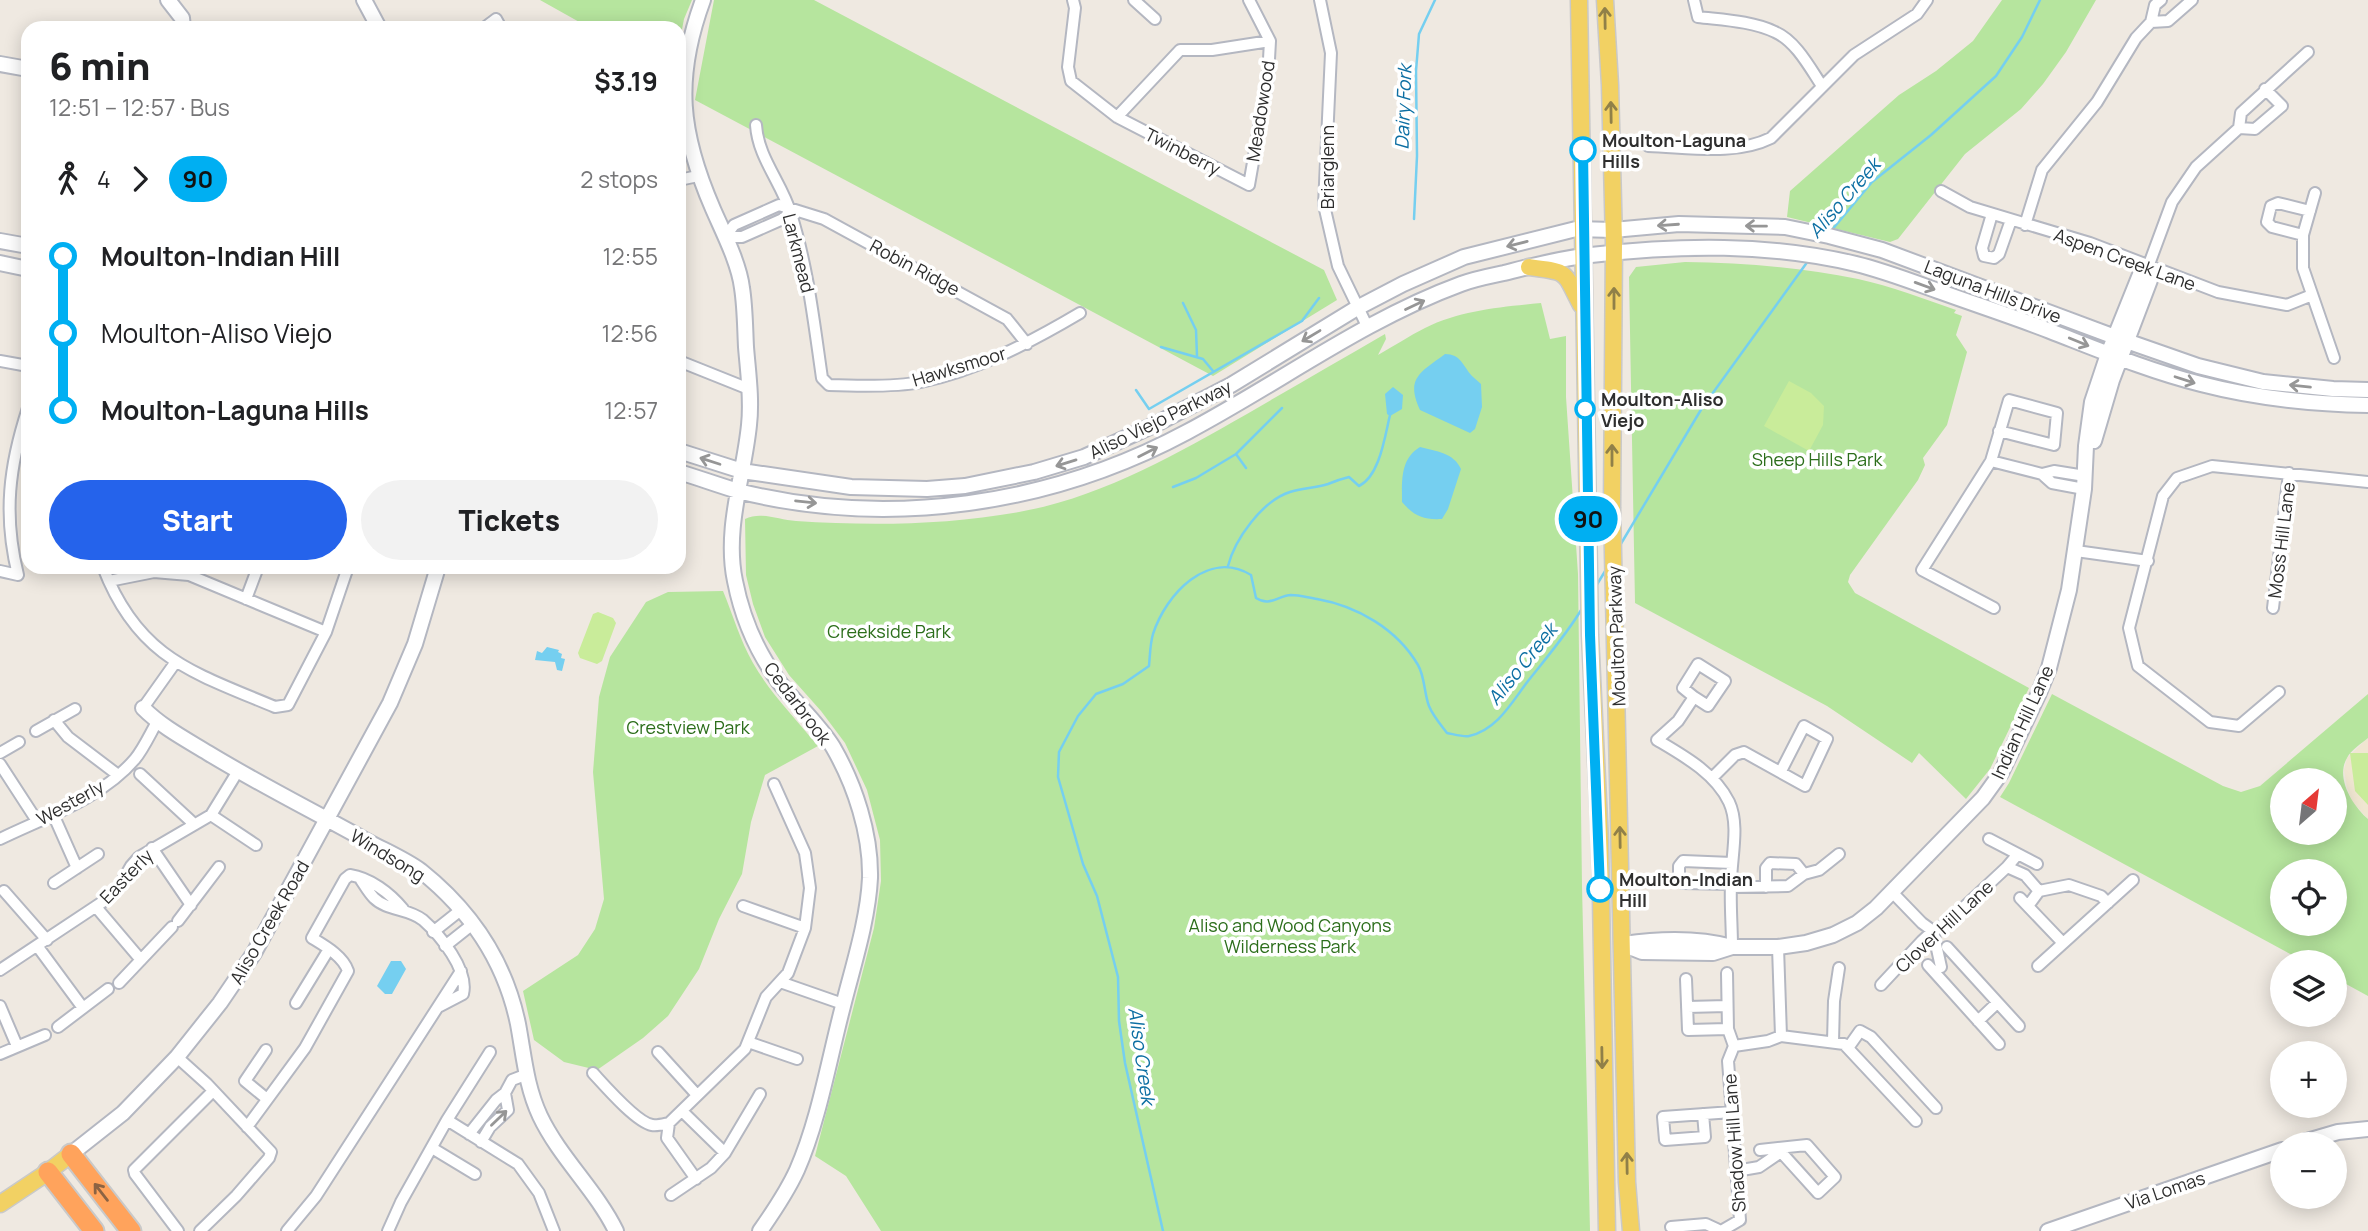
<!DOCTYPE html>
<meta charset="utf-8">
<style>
:root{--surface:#fff;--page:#f2f2f2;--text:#202124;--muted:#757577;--accent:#2563eb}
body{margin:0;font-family:Manrope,sans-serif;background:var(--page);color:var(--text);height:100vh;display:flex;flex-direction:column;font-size:26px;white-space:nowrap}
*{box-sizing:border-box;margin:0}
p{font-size:23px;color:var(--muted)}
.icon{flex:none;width:38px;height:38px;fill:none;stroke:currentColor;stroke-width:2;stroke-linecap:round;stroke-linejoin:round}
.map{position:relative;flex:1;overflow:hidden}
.details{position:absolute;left:21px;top:21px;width:665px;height:553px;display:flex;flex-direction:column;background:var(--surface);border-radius:21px;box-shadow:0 4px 18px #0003}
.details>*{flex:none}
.badge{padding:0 14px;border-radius:23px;font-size:24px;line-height:46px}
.needle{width:46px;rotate:28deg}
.controls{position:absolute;left:2270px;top:768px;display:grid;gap:14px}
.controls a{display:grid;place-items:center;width:77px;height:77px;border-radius:50%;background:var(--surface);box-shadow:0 4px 18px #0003;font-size:35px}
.map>.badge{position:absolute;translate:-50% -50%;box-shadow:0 0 0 4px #fff}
.legs{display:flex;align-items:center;gap:10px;height:77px;padding:0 28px;font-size:23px}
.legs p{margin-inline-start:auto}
.summary{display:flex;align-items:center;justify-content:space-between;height:119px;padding:0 28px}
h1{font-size:38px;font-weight:800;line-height:52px}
.button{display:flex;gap:14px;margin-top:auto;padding:14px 28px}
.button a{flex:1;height:80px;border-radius:42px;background:var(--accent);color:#fff;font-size:28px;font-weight:800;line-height:80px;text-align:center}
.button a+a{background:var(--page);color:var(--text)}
ul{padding:0 28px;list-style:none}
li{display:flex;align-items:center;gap:24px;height:77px;font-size:26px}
li i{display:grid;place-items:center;width:10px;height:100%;margin:0 9px;background:currentColor}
li i::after{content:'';width:18px;height:18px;margin:-9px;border:5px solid;border-radius:50%;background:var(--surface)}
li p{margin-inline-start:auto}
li:first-child i{background:linear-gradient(#0000 50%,currentColor 0)}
li:last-child i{background:linear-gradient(currentColor 50%,#0000 0)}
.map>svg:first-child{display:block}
.education{fill:#f0e6d1}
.green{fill:#b6e59e;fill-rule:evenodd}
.pitch{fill:#c9ec9a}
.water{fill:#75cff0}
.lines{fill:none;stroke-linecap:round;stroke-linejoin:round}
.stream{stroke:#75cff0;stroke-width:2.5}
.street-casing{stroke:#b4b7c1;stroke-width:14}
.secondary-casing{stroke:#b4b7c1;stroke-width:18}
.primary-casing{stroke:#c9c9c9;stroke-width:19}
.highway-casing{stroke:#c9c9c9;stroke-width:23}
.street{stroke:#fff;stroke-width:10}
.secondary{stroke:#fff;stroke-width:14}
.primary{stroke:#f2d163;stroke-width:16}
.highway{stroke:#ffa35c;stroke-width:19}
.oneway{stroke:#908048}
.oneway2{stroke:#969696}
.oneway3{stroke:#8c6343}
.line-1-casing{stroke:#fff;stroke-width:16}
.line-1{stroke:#00aff2;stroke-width:10}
.stop-1-dot{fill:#fff;stroke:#00aff2;stroke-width:3.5}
.labels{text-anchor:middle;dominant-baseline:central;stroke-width:7;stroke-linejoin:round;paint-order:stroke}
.street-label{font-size:18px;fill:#2e2e2e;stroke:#fff}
.stop-label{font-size:18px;font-weight:bold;fill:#2e2e2e;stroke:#fff;text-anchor:start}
.park-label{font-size:18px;fill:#2c6e1b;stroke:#fff}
.water-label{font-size:19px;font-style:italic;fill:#0d6fa3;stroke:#fff}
</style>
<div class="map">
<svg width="2368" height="1231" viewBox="0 0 2368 1231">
<rect width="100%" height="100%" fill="#efe9e1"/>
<path class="education" d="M2368 738V819L2352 801 2347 788 2344 770 2347 758Z"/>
<path class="green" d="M540 0H692L684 19 679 45V28H590Z
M714 0H814L1324 270 1337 300 1213 376 695 100Z
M2002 0H2096L2066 52 2043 84 2021 109 1965 154 1898 239 1890 242 1787 217 1790 191 1899 95 1936 71 1973 41Z
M1685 262C1743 263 1801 267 1858 279 1891 286 1924 299 1956 310L1954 313 1962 316 1956 335 1967 352 1947 425 1923 458 1925 465 1918 480 1850 575 1848 582 1855 593 2029 688 1990 769 1966 799 1919 753 1912 763 1827 706 1635 603 1629 277 1636 267Z
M1541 303 1550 339 1566 336V397L1578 574 1582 886 1590 1231H881L846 1176 815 1156 874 928 881 881 880 840 867 790 845 743 821 711 789 675 765 637 753 604 746 575 745 519C761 511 779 520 796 521 871 526 945 525 1019 512 1102 497 1175 455 1247 414 1293 387 1339 361 1385 334L1386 339 1378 355C1394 346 1409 336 1425 328 1461 310 1502 307 1541 303Z
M723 591C733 615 740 640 753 663 770 693 796 719 818 746L765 775 751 822 742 874 719 919 699 969 668 1016 643 1038 597 1070 564 1062 534 1040 523 991 578 955 595 929 604 899 593 772 599 697 610 657 646 602 668 592Z
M2052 694 2223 786 2241 792 2260 786 2368 694V738C2361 744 2351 750 2347 758 2335 778 2353 806 2368 819V996L2335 978 2334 962H2305L2000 797 2009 783ZM2282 780H2334V833H2282ZM2282 872H2334V924H2282Z"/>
<path class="pitch" d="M1789 381 1811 393 1824 406 1823 425 1809 451 1764 426Z
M598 612 613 618 616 623 602 661 597 664 580 658 578 653 593 614Z
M2350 753H2368V805L2355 791Z"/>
<path class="water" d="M1445 354C1461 354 1463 366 1472 376 1475 379 1478 381 1481 384L1482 407 1475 429 1470 433 1420 410C1405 378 1421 372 1445 354Z
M1393 387 1403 395 1402 409 1390 416 1387 414 1385 394Z
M1420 447C1436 451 1454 453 1461 469L1448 509 1442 519C1423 520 1414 516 1402 502 1402 481 1400 459 1420 447Z
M547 647 559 650 558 652 562 654 561 658 565 659 562 671 557 670 555 662 535 660 537 651 542 653Z
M391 961H401L406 969 392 994H385L377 986Z"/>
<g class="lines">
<path class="stream" d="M1414 219 1417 156 1416 71 1419 34 1435 0
M1831 231 1872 182 1931 135 1996 76 2022 37 2040 0
M1183 303 1196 330 1197 356
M1161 347 1203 359 1213 371
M1136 390 1149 409 1302 321 1319 298
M1236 454 1282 408
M1173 487 1196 478 1236 454 1246 468
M1619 547 1702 408 1808 261
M1228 566C1235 539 1262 501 1290 492 1302 488 1316 488 1328 484 1335 481 1341 479 1349 477L1359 486C1380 476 1385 435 1390 415
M1596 586 1607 568
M1163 1231 1125 1063 1119 1021 1118 977 1097 896 1083 864 1058 777 1059 752 1078 716 1096 694 1123 684 1149 666C1150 656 1150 644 1153 634 1166 594 1208 549 1251 575L1256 598C1270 607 1277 596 1291 595 1300 595 1309 598 1317 599 1357 606 1397 629 1418 665 1425 677 1424 693 1429 706 1433 716 1441 725 1447 733 1453 734 1463 737 1469 736 1497 730 1512 702 1528 681 1547 657 1567 634 1583 607"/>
<defs>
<path id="street" d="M1073 0 1075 8 1068 67 1071 81 1117 117 1249 185 1268 77 1270 41 1249 0
M1134 0 1155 19
M1320 0 1331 53 1324 205 1338 266 1368 328
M1694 0 1698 17C1723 20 1752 21 1775 32 1796 41 1810 68 1822 86
M2151 22 2168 21 2192 0
M484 28 496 19 501 28
M1117 117 1180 50H1212L1270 41
M756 125C758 158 782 183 791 214 808 268 814 323 822 378L829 385C855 386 896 387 921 382 978 370 1031 342 1080 313
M2239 128 2255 129 2282 106 2265 89
M1648 146C1687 147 1735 156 1771 138L1854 55 1917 14 1927 0
M679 180 698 176
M1941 191 1970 207 2090 243 2218 292 2287 305 2312 295
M2315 193 2303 235V268L2334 358
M1992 214 1982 248 1984 256 1994 258 1999 254 2011 220
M2025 225 2042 170 2097 102 2136 38 2151 22 2155 5 2161 0
M2303 235 2272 227 2267 222 2271 206 2278 203 2310 211
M725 237 734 225 779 205 824 219 1007 319 1027 344
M725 237H742L785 218 790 210
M2148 267 2172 202 2196 167 2239 128 2241 113 2308 52
M0 361 28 366
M679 361 749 389
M1991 461 2042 474 2052 483 2084 489
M2042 474 2054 471 2085 476
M2076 551 2148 561
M103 567C138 658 192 672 275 707L288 705 326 632 348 567
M0 571 18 575C3 515 9 466 28 408
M109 581 154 572 189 575 326 632
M246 599 258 567
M1994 608 1922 570 1991 461 2009 400 2057 413 2054 445 1999 431
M2273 608 2289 473
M2279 692 2239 726 2210 722 2138 666 2129 628 2163 496 2177 478 2212 466 2368 482
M1694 697 1683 688 1698 664 1725 681 1708 706 1694 697 1678 721 1657 740C1684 756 1715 773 1729 802 1740 825 1731 858 1731 883 1730 904 1732 926 1732 947
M143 708 175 663
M54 720 68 737 118 775
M36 731 75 709
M0 753 19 742
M0 764 37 821
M140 774 194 824
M1712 778 1735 755 1744 752 1805 786 1827 739 1804 726 1781 771
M53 814 77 868
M211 815 256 845
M0 839C45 817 101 799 135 759 144 748 150 734 157 722
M1989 839 2037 864
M152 848 191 905
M2007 867 2025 875 2039 891
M361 880C365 886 369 893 374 898 387 911 408 908 423 920 440 935 469 970 463 994L440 1006
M54 883 98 854
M1731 884 1683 883 1679 879V866L1683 861 1732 863
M1731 887 1788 886 1804 874 1819 870 1839 854
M1766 887V868L1770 863 1796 864 1804 874
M4 891 47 940
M1892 892 1922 923 1933 931 1941 967
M2020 898 2063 943
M743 906 805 928
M2028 906 2039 891 2069 885 2101 896 2108 903
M96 907 141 960
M178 921 219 867
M433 932 462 909
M445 946 474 923
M38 947 83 1008
M1778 947 1781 1036
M1947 947 2019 1026
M1928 965 1999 1044
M2038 966 2133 880
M0 970 107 899 119 887 131 866 139 857 211 815 238 771
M1727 973 1728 1029 1734 1046
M1686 979 1688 1030 1728 1029
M780 982 843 1004
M119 983 172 927
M1881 985 1922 941 1933 931 1946 924 2007 867 2018 854
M296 1003 329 949
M0 1006 17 1046
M1687 1007 1727 1006
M1978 1021 1997 1003
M58 1027 108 989
M748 1042 797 1059
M1833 1042 1834 1001 1839 968
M1734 1046 1768 1041 1781 1036 1844 1044 1916 1121
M1848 1048 1860 1031 1871 1037 1936 1108
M266 1050 245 1081 267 1099
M658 1052 697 1095
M0 1054 45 1035
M177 1057 207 1084 271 1152 269 1158 236 1196 200 1231
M593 1073C605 1086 636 1122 652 1125 657 1126 664 1124 669 1123L667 1138 696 1179
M682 1111 725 1153
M1703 1114 1705 1137 1665 1140 1663 1117 1732 1112
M447 1120 490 1052
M669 1123 745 1049 766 997 788 973 805 928 810 888 805 853 774 784
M247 1127 305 1048 348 971C343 956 325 946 312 938L345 879 350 875C370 878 390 893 403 909
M469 1134 496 1100 505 1093 512 1080 525 1075
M481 1142 490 1127 508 1110 505 1093
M432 1148 475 1174
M1760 1150 1807 1145 1835 1177 1818 1193 1781 1152
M1736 1171 1759 1167 1781 1152 1780 1148
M671 1195 711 1168 725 1153 760 1094
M1671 1227 1706 1224 1721 1231
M178 1231 135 1174 134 1170 213 1091
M287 1231 316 1196 461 971
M388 1231 401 1202 447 1120 518 1164 539 1193 554 1231
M1721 1231 1740 1220 1728 1061 1734 1046"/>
<path id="secondary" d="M168 0 182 18 183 28
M364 0 379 28
M703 0C674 79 680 133 713 209 723 232 739 263 742 288 745 307 745 327 746 347 748 372 752 399 749 425 744 476 724 529 735 581 742 617 757 652 779 682 796 704 818 723 833 747 855 785 871 834 870 878 868 920 853 966 843 1006 829 1059 819 1120 797 1170 787 1192 774 1211 760 1231
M0 64 28 69
M0 241 28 246
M0 263 28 269
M2094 441 2112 380 2150 280 2148 267
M679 451 742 471 851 487 927 489 965 486 1034 472 1084 457 1156 424 1231 385 1357 308 1403 284 1464 257 1576 229 1613 230 1679 224 1785 227 1829 236 1882 250 2115 337 2198 366 2263 382 2333 389 2368 390
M679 472C699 478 718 485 738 491 889 529 1051 505 1187 432 1278 384 1363 320 1461 284 1474 279 1490 276 1504 273 1532 266 1562 258 1591 255 1679 245 1769 243 1856 264 1885 271 1913 282 1941 292 1977 305 2014 317 2050 331 2099 350 2149 371 2201 384 2255 398 2312 404 2368 405
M143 708C162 727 185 739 208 753 259 784 313 811 365 840 383 850 405 859 421 871 471 911 505 961 518 1024 524 1056 526 1086 540 1116 560 1158 596 1190 616 1231
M1622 944 1642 952 1713 953 1732 947H1778L1806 943 1833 935 1857 923 1876 908 1983 798 2001 773 2038 695 2049 668 2069 590 2084 489 2086 446 2092 402 2108 354 2139 277 2148 267
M1624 944C1658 939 1699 938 1732 947
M2297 1144 2338 1132 2368 1129
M71 1154 123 1113 177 1057 220 1003 254 953 390 703 415 644 438 567
M2048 1231 2282 1150"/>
<path id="primary" d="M1579 0 1590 635 1600 842 1607 1231
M1605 0 1610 85 1614 242 1612 508 1627 1182 1631 1231
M1529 267C1570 272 1563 271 1581 305
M0 1204 48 1172 71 1154"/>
<path id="highway" d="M71 1154 131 1231
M48 1172 94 1231"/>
</defs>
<use href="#street" class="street-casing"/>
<use href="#secondary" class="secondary-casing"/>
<use href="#primary" class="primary-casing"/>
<use href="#highway" class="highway-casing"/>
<use href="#street" class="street"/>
<use href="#secondary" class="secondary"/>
<use href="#primary" class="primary"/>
<use href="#highway" class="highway"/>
</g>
<defs><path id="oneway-shaft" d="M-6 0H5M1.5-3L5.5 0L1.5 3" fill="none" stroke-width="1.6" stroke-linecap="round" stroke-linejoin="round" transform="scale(1.75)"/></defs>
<g class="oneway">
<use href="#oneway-shaft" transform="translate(1605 18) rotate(-91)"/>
<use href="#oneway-shaft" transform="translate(1611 112) rotate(-91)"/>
<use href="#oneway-shaft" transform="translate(1614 298) rotate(-90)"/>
<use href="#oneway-shaft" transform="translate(1612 455) rotate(-90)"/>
<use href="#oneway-shaft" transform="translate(1620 837) rotate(-91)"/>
<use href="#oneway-shaft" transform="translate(1602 1058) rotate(89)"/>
<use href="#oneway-shaft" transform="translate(1627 1163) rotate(-91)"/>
</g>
<g class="oneway2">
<use href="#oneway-shaft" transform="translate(1668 225) rotate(176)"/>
<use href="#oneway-shaft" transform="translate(1756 226) rotate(-179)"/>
<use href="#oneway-shaft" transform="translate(1517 244) rotate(166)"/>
<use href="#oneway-shaft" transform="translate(1925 286) rotate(20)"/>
<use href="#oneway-shaft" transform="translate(1415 305) rotate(-25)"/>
<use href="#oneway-shaft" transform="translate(1311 336) rotate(149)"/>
<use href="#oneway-shaft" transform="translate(2079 342) rotate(22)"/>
<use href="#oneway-shaft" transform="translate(2185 380) rotate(18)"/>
<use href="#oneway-shaft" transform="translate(2300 386) rotate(-174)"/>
<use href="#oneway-shaft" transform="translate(1148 452) rotate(-27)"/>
<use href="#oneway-shaft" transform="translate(710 461) rotate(-162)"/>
<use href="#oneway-shaft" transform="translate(1066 463) rotate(163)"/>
<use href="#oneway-shaft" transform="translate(806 502) rotate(6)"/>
<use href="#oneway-shaft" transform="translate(499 1118) rotate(-44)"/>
</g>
<use class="oneway3" href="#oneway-shaft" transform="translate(101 1192) rotate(-128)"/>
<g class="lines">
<defs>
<path id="line-1" d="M1583 150 1590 635 1600 889"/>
</defs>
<use href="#line-1" class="line-1-casing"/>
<use href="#line-1" class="line-1"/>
</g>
<g class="stop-1-dot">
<circle cx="1583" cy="150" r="12"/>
<circle cx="1585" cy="409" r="9"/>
<circle cx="1600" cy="889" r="12"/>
</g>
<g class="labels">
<g class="street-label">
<text transform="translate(1260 111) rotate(-81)">Meadowood</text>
<text transform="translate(1183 151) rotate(27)">Twinberry</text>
<text transform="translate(1327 167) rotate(-90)">Briarglenn</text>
<text transform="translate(799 253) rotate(76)">Larkmead</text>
<text transform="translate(2125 259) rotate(20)">Aspen Creek Lane</text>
<text transform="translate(915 267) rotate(28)">Robin Ridge</text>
<text transform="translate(1993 291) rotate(21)">Laguna Hills Drive</text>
<text transform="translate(959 366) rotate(-17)">Hawksmoor</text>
<text transform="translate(1160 419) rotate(-26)">Aliso Viejo Parkway</text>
<text transform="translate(2281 540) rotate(-83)">Moss Hill Lane</text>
<text transform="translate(1616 636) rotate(-92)">Moulton Parkway</text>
<text transform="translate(798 703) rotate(53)">Cedarbrook</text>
<text transform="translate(2022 722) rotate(-65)">Indian Hill Lane</text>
<text transform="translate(70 802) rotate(-29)">Westerly</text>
<text transform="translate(388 855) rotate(31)">Windsong</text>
<text transform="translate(126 876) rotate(-46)">Easterly</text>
<text transform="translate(269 922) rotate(-60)">Aliso Creek Road</text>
<text transform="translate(1944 926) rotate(-43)">Clover Hill Lane</text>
<text transform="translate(1734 1143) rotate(-94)">Shadow Hill Lane</text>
<text transform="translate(2165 1190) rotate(-19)">Via Lomas</text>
</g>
<g class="stop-label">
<text x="1602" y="140">Moulton-Laguna<tspan x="1602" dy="21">Hills</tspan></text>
<text x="1601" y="399">Moulton-Aliso<tspan x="1601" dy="21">Viejo</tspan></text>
<text x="1619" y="879">Moulton-Indian<tspan x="1619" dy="21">Hill</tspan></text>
</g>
<g class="park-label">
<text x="1817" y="459">Sheep Hills Park</text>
<text x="889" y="631">Creekside Park</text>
<text x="688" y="727">Crestview Park</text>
<text x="1290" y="925">Aliso and Wood Canyons<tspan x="1290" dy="21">Wilderness Park</tspan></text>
</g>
<g class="water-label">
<text transform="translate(1403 107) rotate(-88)">Dairy Fork</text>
<text transform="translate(1844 198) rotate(-49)">Aliso Creek</text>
<text transform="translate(1522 664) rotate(-51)">Aliso Creek</text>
<text transform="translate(1142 1056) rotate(82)">Aliso Creek</text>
</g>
</g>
</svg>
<div class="controls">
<a><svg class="needle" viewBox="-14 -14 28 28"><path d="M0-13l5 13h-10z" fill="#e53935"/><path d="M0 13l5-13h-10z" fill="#757577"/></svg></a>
<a><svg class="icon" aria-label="locate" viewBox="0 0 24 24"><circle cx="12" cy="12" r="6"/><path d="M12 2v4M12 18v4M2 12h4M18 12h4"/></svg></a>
<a><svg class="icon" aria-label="layers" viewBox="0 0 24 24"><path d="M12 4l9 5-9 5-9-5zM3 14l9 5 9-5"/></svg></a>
<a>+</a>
<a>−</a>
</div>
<b class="badge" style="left:1588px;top:519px;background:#00aff2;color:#111">90</b>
<section class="details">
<div class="summary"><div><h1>6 min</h1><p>12:51 – 12:57 · Bus</p></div><b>$3.19</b></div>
<div class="legs"><svg class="icon" aria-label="walk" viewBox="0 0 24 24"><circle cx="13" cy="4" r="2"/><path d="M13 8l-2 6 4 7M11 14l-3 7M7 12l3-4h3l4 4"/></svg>4<svg class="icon" aria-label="forward" viewBox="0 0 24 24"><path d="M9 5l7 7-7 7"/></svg><b class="badge" style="background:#00aff2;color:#111">90</b><p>2 stops</p></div>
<ul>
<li><i style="color:#00aff2"></i><b>Moulton-Indian Hill</b><p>12:55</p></li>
<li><i style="color:#00aff2"></i><span>Moulton-Aliso Viejo</span><p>12:56</p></li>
<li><i style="color:#00aff2"></i><b>Moulton-Laguna Hills</b><p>12:57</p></li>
</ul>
<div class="button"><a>Start</a><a>Tickets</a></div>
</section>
</div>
